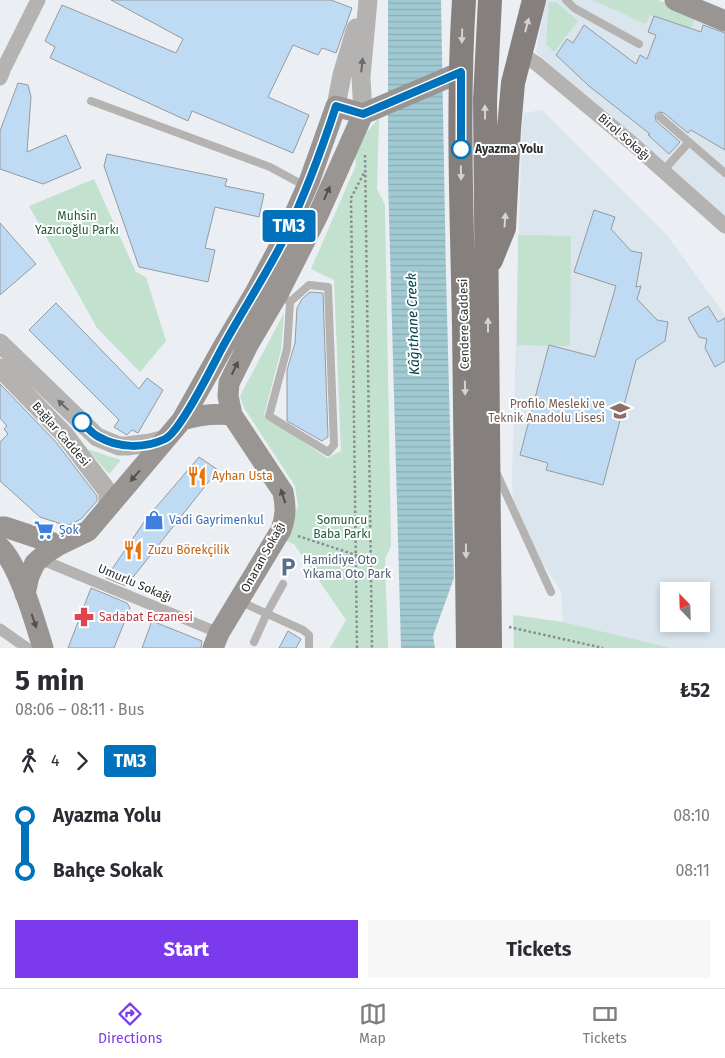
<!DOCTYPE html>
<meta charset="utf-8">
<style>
:root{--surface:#fff;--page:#f7f7f7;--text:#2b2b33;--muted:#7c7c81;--line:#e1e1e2;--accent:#7c3aed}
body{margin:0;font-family:"Fira Sans",sans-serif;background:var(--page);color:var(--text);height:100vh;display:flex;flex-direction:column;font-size:19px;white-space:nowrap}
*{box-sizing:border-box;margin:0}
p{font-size:16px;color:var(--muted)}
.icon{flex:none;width:28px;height:28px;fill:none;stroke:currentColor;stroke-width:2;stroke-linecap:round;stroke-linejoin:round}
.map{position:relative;height:648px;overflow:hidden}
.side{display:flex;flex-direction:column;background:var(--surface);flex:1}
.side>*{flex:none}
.badge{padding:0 10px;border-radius:4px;font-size:18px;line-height:32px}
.needle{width:32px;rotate:337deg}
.controls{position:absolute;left:660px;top:582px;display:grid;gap:10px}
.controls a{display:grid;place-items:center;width:50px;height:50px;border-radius:0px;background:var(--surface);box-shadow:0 2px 8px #0003;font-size:25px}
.map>.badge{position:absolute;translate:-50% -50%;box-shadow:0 0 0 2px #fff}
.legs{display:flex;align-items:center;gap:8px;height:55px;padding:0 15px;font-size:16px}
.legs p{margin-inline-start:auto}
.headline{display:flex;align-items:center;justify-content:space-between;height:85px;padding:0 15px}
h1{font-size:28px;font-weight:700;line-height:38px}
.action{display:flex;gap:10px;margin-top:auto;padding:10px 15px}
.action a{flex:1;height:58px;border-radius:0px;background:var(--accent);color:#fff;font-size:20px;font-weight:700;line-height:58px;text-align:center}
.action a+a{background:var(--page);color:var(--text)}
ul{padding:0 15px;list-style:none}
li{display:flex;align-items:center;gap:18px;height:55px;font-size:19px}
li i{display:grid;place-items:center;width:8px;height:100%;margin:0 6px;background:currentColor}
li i::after{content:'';width:12px;height:12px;margin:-6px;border:4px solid;border-radius:50%;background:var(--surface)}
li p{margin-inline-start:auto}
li:first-child i{background:linear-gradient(#0000 50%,currentColor 0)}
li:last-child i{background:linear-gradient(currentColor 50%,#0000 0)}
.menu{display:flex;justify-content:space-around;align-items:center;height:70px;border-top:1px solid var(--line);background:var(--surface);font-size:14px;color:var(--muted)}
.menu a{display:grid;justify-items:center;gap:2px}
.menu .active{color:var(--accent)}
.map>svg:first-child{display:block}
.built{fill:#dae5ee;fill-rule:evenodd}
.green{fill:#c2e1ce}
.water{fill:url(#water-rules)}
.building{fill:#bedbf3;stroke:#969a9e}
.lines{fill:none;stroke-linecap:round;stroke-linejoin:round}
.path{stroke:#8a8d8f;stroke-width:2.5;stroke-dasharray:2.5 2.5;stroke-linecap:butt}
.service{stroke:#b5b3b1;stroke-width:8}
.pedestrian{stroke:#b5b3b1;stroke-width:11}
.minor{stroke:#b5b3b1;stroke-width:15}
.tertiary{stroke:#b5b3b1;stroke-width:19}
.secondary{stroke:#999593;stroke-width:21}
.primary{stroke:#85807e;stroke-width:24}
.oneway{fill:#d4d3d2}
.oneway2{fill:#696969}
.oneway3{fill:#525151}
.line-1-casing{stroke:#fff;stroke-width:11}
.line-1{stroke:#0072bc;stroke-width:8}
.stop-1-dot{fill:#fff;stroke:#0072bc;stroke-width:2.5}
.labels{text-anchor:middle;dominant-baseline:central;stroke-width:4;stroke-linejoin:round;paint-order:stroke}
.street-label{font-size:12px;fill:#2b2d2e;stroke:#fff}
.stop-label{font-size:12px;font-weight:bold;fill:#2b2d2e;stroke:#fff;text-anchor:start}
.park-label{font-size:12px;fill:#235b40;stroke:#fff}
.education-label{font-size:12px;fill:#785e54;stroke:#fff;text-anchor:end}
.food-label{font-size:12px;fill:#c56008;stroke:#fff;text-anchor:start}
.shop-label{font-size:12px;fill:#366cbe;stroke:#fff;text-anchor:start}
.service-label{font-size:12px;fill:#4e5e75;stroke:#fff;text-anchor:start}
.health-label{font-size:12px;fill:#be3a42;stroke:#fff;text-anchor:start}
.water-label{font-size:14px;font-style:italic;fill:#03444d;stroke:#fff}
</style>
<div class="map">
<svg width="725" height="648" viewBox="0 0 725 648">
<defs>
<pattern id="water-rules" width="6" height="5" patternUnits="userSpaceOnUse" patternTransform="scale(1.25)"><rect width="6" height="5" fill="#a0c9d1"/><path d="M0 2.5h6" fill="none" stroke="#8aadb4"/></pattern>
</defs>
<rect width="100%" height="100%" fill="#ebeff3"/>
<path class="built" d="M546 0H592L645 23 650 15 689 32 696 16 725 24V219L536 52Z
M542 110 666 234 725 315V648H671L563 622 561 591 522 532 513 507 512 477 522 125 524 113ZM669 591H701V624H669Z"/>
<path class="green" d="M592 0H658L696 16 689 32 650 15 646 24Z
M552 2H556L578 21 554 52 546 44 549 3Z
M379 118 377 189 385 205 391 546 385 559 388 648H330L346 620 294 544 284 540 289 533 298 505 295 486 244 408 240 396 284 313 281 350 264 415 327 458 341 451 334 280 311 269 356 165 354 147Z
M94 179 136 272 146 277 166 341 140 372 97 328 29 206Z
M518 235 571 236 570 346 517 345Z
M87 449 121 460 109 474Z
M513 615 563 622 671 648H514Z"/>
<path class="water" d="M388 0H441L446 275 454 578 433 636 435 648H401L388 180Z"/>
<path class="building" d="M111 0H331L352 8 336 53 322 48 318 55 293 45 268 97 309 115 293 153 192 111 188 121 50 58 55 47 45 41 62 5 176 53 183 39Z
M654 16 701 32 703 25 725 33V150L691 130 688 133 664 113 659 112 655 115 656 121 680 142 669 154 648 135 650 134 589 86 556 55 567 39 573 43 584 25 636 64 640 55 647 59 656 35 648 32Z
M18 83 28 85 31 97 27 152 66 135 81 168 43 184 0 169V131Z
M107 154 227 179 225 186 264 194 259 217 215 207 205 248 215 250 208 282 139 267 104 166Z
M594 210 615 217 611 229 631 251 642 253 636 287 641 286 637 299 657 320 668 322 665 341 636 360 603 485 546 470 548 463 520 455 549 345 595 357 616 286 574 272Z
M0 223 36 264 0 295Z
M310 292 323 293 328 437 322 441 287 421V370L295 343 297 308 302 299Z
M56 303 139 389 147 378 163 390 138 433 132 430 127 435 114 427 119 420 29 330Z
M708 306 718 322 725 318V361L715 367 705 348 707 339 699 337 688 318Z
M0 384 55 441 97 496V501L81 519 67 526 40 517 0 481V442L8 434 4 429 7 426 0 418Z
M199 457 218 470 126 586 106 578 146 519Z
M91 588 127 603 130 608 114 648H68Z
M152 621 202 641 201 648H142Z
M288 631 301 639 296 648H279Z"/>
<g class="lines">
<path class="path" d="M365 155 372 648
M298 536 356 555 371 557
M509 627 603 648
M357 648 351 198 364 173"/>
<path class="service" d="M566 0 574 8 639 44
M91 101 270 167 305 186
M660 117 725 173
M663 171 689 142
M280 295 290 302 287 349 269 416 328 452 334 445 328 287 309 285 290 302
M497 474 551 592
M239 601 303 630 309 635V648
M254 642 267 613 283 584"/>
<path class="pedestrian" d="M40 559 219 633
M0 629 27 648"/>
<path class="minor" d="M520 53 537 64 634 145 725 226
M0 78 4 68 38 0"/>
<path class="tertiary" d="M336 106 342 75 356 28
M363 114 361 77 368 0
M0 343 97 437 119 446H127L150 443 166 439
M0 368 64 434 108 492V507"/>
<path class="secondary" d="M675 0 725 21
M363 114 461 72
M182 420C199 415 214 413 232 415
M0 527H5L59 545
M0 547C19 565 35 622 43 648
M25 594 29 576 35 563 45 554 59 545 88 531 182 420 223 347 256 291 283 240 309 182 336 106 363 114
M213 648 219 633 281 530C286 516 286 506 283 492L232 415 228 396 229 383 248 345 278 294 318 215 363 114"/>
<path class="primary" d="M464 0C457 108 462 217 464 326 466 433 466 541 468 648
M490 0 485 100 490 648
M491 260 504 228 509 129 513 83 534 0"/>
</g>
<defs><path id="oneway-solid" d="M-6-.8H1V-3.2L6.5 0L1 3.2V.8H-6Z" transform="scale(1.25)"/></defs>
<g class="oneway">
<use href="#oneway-solid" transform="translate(527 25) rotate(-75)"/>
<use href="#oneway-solid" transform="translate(462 36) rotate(92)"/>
<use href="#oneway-solid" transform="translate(485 112) rotate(-91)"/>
<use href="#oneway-solid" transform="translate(461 173) rotate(89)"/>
<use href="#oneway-solid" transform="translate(505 220) rotate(-86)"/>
<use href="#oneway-solid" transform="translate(488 325) rotate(-90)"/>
<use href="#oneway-solid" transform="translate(465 388) rotate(89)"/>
<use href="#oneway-solid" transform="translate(466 551) rotate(89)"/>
</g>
<g class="oneway2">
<use href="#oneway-solid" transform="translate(362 65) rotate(-84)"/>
<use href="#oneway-solid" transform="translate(63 405) rotate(-137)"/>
</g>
<g class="oneway3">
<use href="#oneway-solid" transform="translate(327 193) rotate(-66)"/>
<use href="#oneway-solid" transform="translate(235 368) rotate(-64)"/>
<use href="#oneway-solid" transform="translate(135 476) rotate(131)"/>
<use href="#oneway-solid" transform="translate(283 496) rotate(-108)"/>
<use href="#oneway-solid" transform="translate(34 621) rotate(71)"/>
</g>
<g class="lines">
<defs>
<path id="line-1" d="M82 422C87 427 92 434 99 437 118 448 144 449 165 439 180 432 212 367 221 350 241 313 264 278 283 241 304 197 321 152 336 106L363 114 461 72V149"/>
</defs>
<use href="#line-1" class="line-1-casing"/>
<use href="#line-1" class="line-1"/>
</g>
<defs>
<symbol id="school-bare" viewBox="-9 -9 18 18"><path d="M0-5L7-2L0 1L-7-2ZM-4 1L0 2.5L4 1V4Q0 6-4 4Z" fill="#8d6e63" stroke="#fff" stroke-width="2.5" paint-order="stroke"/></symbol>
<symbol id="restaurant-bare" viewBox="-9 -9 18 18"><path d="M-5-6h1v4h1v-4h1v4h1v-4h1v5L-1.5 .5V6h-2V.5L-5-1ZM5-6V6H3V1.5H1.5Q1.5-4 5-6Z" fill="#e8710a" stroke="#fff" stroke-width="2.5" paint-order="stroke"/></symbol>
<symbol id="shop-bare" viewBox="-9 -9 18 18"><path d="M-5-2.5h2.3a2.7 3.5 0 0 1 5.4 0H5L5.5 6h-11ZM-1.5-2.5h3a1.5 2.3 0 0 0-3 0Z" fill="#3f7fe0" stroke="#fff" stroke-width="2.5" paint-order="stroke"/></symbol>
<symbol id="supermarket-bare" viewBox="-9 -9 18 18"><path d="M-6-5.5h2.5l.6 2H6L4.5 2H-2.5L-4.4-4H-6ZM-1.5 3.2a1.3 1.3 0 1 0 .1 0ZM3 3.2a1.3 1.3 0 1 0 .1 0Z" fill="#3f7fe0" stroke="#fff" stroke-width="2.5" paint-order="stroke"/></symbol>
<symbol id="parking-bare" viewBox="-9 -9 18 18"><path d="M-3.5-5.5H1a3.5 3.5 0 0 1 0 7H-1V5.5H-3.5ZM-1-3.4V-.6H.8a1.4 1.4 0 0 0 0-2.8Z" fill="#5c6f8a" stroke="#fff" stroke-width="2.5" paint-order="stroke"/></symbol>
<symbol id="pharmacy-bare" viewBox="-9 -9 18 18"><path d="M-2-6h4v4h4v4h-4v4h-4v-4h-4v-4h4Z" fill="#e0444e" stroke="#fff" stroke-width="2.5" paint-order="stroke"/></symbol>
</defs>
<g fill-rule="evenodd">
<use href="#school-bare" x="606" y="397" width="28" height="28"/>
<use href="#restaurant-bare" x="183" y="462" width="28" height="28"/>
<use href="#shop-bare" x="140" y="506" width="28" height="28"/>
<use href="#supermarket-bare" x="30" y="516" width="28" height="28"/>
<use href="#restaurant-bare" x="119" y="536" width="28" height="28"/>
<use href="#parking-bare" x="274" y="553" width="28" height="28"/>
<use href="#pharmacy-bare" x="70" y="603" width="28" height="28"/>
</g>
<g class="stop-1-dot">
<circle cx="461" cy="149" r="9"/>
<circle cx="82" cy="422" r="9"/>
</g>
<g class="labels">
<g class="street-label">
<text transform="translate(624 137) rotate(41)">Birol Sokağı</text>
<text transform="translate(464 324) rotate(-91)">Cendere Caddesi</text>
<text transform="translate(61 434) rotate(49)">Bağlar Caddesi</text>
<text transform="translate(263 557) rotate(-61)">Onaran Sokağı</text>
<text transform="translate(135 583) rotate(23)">Umurlu Sokağı</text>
</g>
<g class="stop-label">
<text x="475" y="149">Ayazma Yolu</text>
</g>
<g class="park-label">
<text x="77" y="216">Muhsin<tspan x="77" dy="14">Yazıcıoğlu Parkı</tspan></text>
<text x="342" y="520">Somuncu<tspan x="342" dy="14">Baba Parkı</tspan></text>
</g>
<g class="education-label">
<text x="605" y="404">Profilo Mesleki ve<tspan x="605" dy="14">Teknik Anadolu Lisesi</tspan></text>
</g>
<g class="food-label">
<text x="212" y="476">Ayhan Usta</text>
<text x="148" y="550">Zuzu Börekçilik</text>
</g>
<g class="shop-label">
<text x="169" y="520">Vadi Gayrimenkul</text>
<text x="59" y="530">Şok</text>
</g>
<g class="service-label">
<text x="303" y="560">Hamidiye Oto<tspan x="303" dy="14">Yıkama Oto Park</tspan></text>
</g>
<g class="health-label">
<text x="99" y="617">Sadabat Eczanesi</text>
</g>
<g class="water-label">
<text transform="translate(413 324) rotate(-92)">Kâğıthane Creek</text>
</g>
</g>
</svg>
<div class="controls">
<a><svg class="needle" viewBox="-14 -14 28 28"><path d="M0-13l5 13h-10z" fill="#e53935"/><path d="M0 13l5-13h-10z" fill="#7c7c81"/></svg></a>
</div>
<b class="badge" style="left:289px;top:226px;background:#0072bc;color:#fff">TM3</b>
</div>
<section class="side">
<div class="headline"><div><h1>5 min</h1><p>08:06 – 08:11 · Bus</p></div><b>₺52</b></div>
<div class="legs"><svg class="icon" aria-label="walk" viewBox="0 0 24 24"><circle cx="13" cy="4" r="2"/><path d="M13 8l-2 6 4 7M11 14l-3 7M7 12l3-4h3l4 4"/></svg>4<svg class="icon" aria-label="forward" viewBox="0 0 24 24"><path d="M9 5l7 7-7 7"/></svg><b class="badge" style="background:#0072bc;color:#fff">TM3</b></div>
<ul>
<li><i style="color:#0072bc"></i><b>Ayazma Yolu</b><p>08:10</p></li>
<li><i style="color:#0072bc"></i><b>Bahçe Sokak</b><p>08:11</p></li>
</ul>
<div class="action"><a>Start</a><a>Tickets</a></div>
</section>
<nav class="menu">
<a class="active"><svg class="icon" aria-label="directions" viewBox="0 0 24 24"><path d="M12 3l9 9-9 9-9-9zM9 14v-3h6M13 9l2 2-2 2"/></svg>Directions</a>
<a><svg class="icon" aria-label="map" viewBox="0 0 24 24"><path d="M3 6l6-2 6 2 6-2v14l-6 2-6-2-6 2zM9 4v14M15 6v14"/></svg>Map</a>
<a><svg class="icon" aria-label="tickets" viewBox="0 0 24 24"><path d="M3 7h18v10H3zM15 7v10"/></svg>Tickets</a>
</nav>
